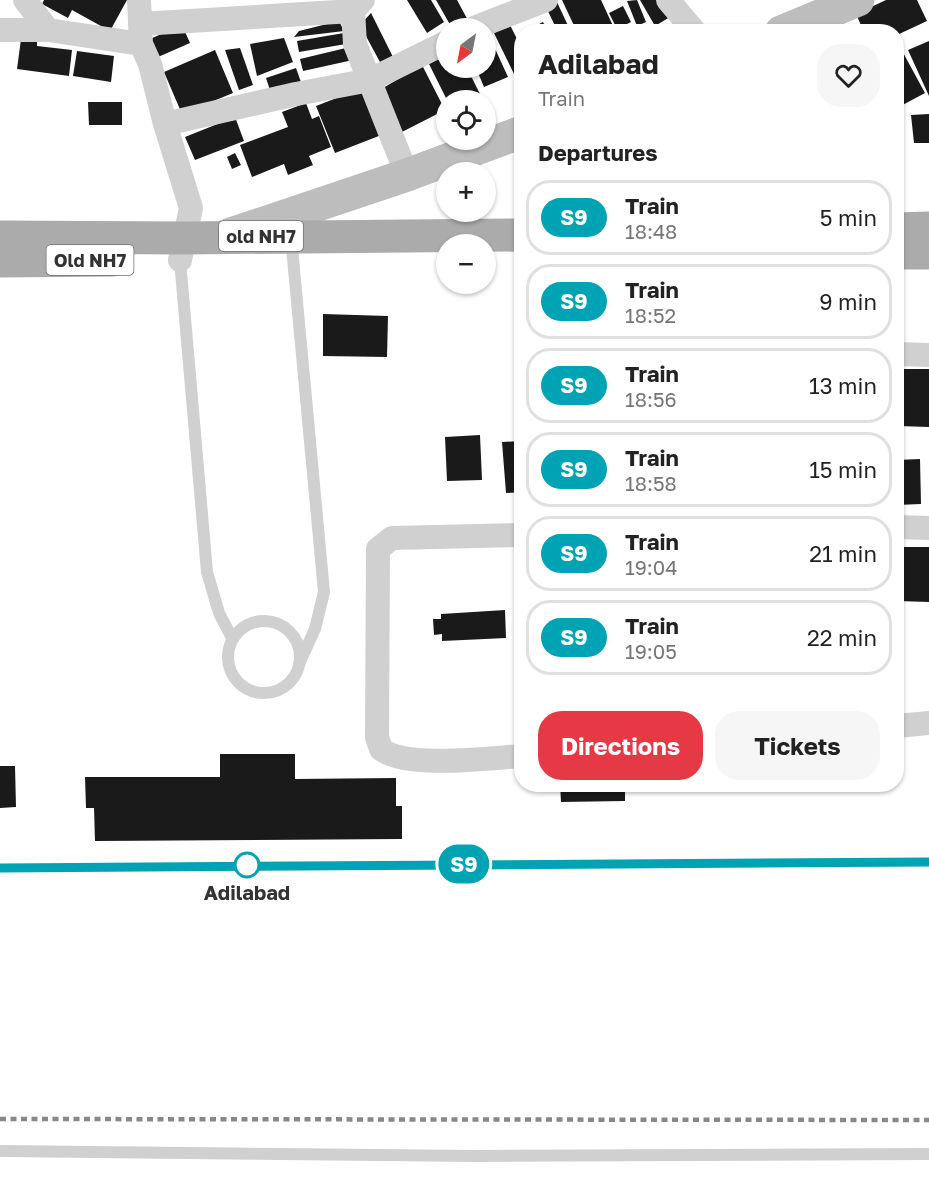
<!DOCTYPE html>
<meta charset="utf-8">
<style>
:root{--surface:#fff;--page:#f6f6f6;--text:#222;--muted:#767676;--line:#e0e0e0;--accent:#e63946}
body{margin:0;font-family:"Golos Text",sans-serif;background:var(--page);color:var(--text);height:100vh;display:flex;flex-direction:column;font-size:22px;white-space:nowrap}
*{box-sizing:border-box;margin:0}
p{font-size:20px;color:var(--muted)}
.icon{flex:none;width:33px;height:33px;fill:none;stroke:currentColor;stroke-width:2;stroke-linecap:round;stroke-linejoin:round}
.map{position:relative;flex:1;overflow:hidden}
.panel{position:absolute;left:514px;top:24px;width:390px;height:768px;display:flex;flex-direction:column;background:var(--surface);border-radius:24px;box-shadow:0 2px 4px #0004}
.panel>*{flex:none}
.badge{padding:0 12px;border-radius:20px;font-size:21px;line-height:39px}
.needle{width:39px;rotate:212deg}
.buttons{position:absolute;left:436px;top:18px;display:grid;gap:12px}
.buttons a{display:grid;place-items:center;width:60px;height:60px;border-radius:50%;background:var(--surface);box-shadow:0 2px 4px #0004;font-size:30px}
.map>.badge{position:absolute;translate:-50% -50%;box-shadow:0 0 0 3px #fff}
h2{padding:0 24px;font-size:22px;line-height:54px}
.round{display:grid;place-items:center;flex:none;width:63px;height:63px;border-radius:24px;background:var(--page)}
.summary{display:flex;align-items:center;justify-content:space-between;height:102px;padding:0 24px}
h1{font-size:28px;font-weight:700;line-height:45px}
.cta{display:flex;gap:12px;margin-top:auto;padding:12px 24px}
.cta a{flex:1;height:69px;border-radius:24px;background:var(--accent);color:#fff;font-size:24px;font-weight:700;line-height:69px;text-align:center}
.cta a+a{background:var(--page);color:var(--text)}
ul{padding:0;list-style:none}
li{display:flex;align-items:center;gap:18px;height:75px;margin:0 12px 9px;padding:0 12px;border:3px solid var(--line);border-radius:24px}
li div{flex:1}
li b{display:block;font-size:22px}
li em{font-style:normal}
li .badge{min-width:66px;font-weight:700;text-align:center}
.map>svg:first-child{display:block}
.building{fill:#1a1a1a}
.lines{fill:none;stroke-linecap:round;stroke-linejoin:round}
.lane{stroke:#d0d0d0;stroke-width:12}
.street{stroke:#d0d0d0;stroke-width:24}
.secondary{stroke:#bdbdbd;stroke-width:33}
.primary{stroke:#ababab;stroke-width:33}
.rail{stroke:#888;stroke-width:4.5;stroke-dasharray:6 4.5;stroke-linecap:butt}
.line-casing{stroke:#fff;stroke-width:14}
.line{stroke:#00a3b4;stroke-width:9}
.stop-dot{fill:#fff;stroke:#00a3b4;stroke-width:3}
.labels{text-anchor:middle;dominant-baseline:central;stroke-width:6;stroke-linejoin:round;paint-order:stroke}
.shield{fill:#fff;stroke:#707070;stroke-width:1.5}
.shield-label{font-size:18px;font-weight:bold;fill:#333}
.stop-label{font-size:20px;font-weight:bold;fill:#333;stroke:#fff}
</style>
<div class="map">
<svg width="929" height="1188" viewBox="0 0 929 1188">
<rect width="100%" height="100%" fill="#fff"/>
<path class="building" d="M44 0H127L110 31 72 10 68 18 42 4Z
M407 0H431L444 22 427 33Z
M436 0H457L470 24 461 28H452Z
M556 0 571 32H558L545 5Z
M562 0H601L614 28 605 32H577Z
M637 0 646 22 637 26 627 1Z
M640 0H660L670 17 655 26Z
M886 0H917L927 21 897 35V32H864L856 14Z
M623 6 631 22 617 29 609 13Z
M371 13 395 61 381 64 360 25Z
M339 21 344 31 294 37 299 31Z
M543 22 548 32H524Z
M182 25 190 43 158 57 150 39Z
M510 25 522 49V73L515 76 494 33Z
M344 33 346 44 299 52 297 41Z
M284 38 293 62 257 76 250 44Z
M21 39 37 41V46L72 50 69 76 17 69Z
M929 41V96L908 50Z
M492 42 508 77 484 87 476 68H486V44Z
M350 47 353 60 303 71 300 59Z
M900 47 925 93 897 108V48Z
M240 48 253 85 239 90 225 50Z
M215 50 233 93 182 114 164 72Z
M77 51 114 56 111 82 73 76Z
M447 52V68H467L483 100H447L428 62Z
M422 65 445 110 400 133 383 88Z
M296 68 302 85 272 96 266 78Z
M365 87 384 134 335 153 316 106Z
M88 102H122V125H89Z
M306 103 312 119 319 116 331 147 309 156 313 165 288 175 284 164 252 177 240 145 288 127 282 112Z
M929 114V143H914L911 115Z
M235 117 244 141 195 160 185 137Z
M235 153 241 165 232 169 227 157Z
M323 314 388 316 387 357 323 356Z
M897 369H929V427L897 426Z
M480 435 482 480 447 481 445 437Z
M522 441V492L506 493 502 442Z
M920 459 921 504 897 505V460Z
M897 547H929V602L897 601Z
M505 610 506 638 442 641V634L434 635 433 619H441V614Z
M220 754H295V779L396 778V806H402V839L95 841 94 808H86L85 777H220Z
M0 766H15L16 807 0 808Z
M560 784H625V801L561 802Z"/>
<g class="lines">
<path class="lane" d="M291 237 324 592 315 629 299 664
M180 260 207 572 219 613 232 638
M228 657a36 36 0 1 1 72 0a36 36 0 1 1-72 0Z
M0 1151 477 1156 929 1154"/>
<path class="street" d="M25 0 48 30
M139 0 141 44 150 64 165 124 191 208 180 260
M349 0 353 11 355 44 407 175
M668 0 695 32
M140 24 353 11 363 0
M474 28 546 0
M0 30H48L141 44
M165 124 296 94 370 80 447 42
M897 354 929 355
M897 527 929 528
M522 535 392 538 378 549 377 737 381 749C405 769 489 758 522 756
M897 726 929 723"/>
<path class="secondary" d="M781 32 858 0
M228 235 407 175 522 132"/>
<path class="primary" d="M897 229 929 228
M0 237 185 238 522 235
M897 253H929
M0 261 112 260"/>
<path class="rail" d="M0 868 929 863
M0 1119 929 1120"/>
</g>
<g class="lines">
<defs>
<path id="line" d="M0 868 929 862"/>
</defs>
<use href="#line" class="line-casing"/>
<use href="#line" class="line"/>
</g>
<circle class="stop-dot" cx="247" cy="865" r="12"/>
<g class="labels">
<g class="shield">
<rect x="219" y="221" width="84" height="30" rx="4.5"/>
<rect x="46.5" y="245" width="87" height="30" rx="4.5"/>
</g>
<g class="shield-label">
<text x="261" y="236">old NH7</text>
<text x="90" y="260">Old NH7</text>
</g>
<g class="stop-label">
<text x="247" y="892">Adilabad</text>
</g>
</g>
</svg>
<div class="buttons">
<a><svg class="needle" viewBox="-14 -14 28 28"><path d="M0-13l5 13h-10z" fill="#e53935"/><path d="M0 13l5-13h-10z" fill="#767676"/></svg></a>
<a><svg class="icon" aria-label="locate" viewBox="0 0 24 24"><circle cx="12" cy="12" r="6"/><path d="M12 2v4M12 18v4M2 12h4M18 12h4"/></svg></a>
<a>+</a>
<a>−</a>
</div>
<b class="badge" style="left:464px;top:864px;background:#00a3b4;color:#fff">S9</b>
<section class="panel">
<div class="summary"><div><h1>Adilabad</h1><p>Train</p></div><a class="round"><svg class="icon" aria-label="heart" viewBox="0 0 24 24"><path d="M12 20l-8-8c-3-5 5-10 8-4 3-6 11-1 8 4z"/></svg></a></div>
<h2>Departures</h2>
<ul>
<li><span class="badge" style="background:#00a3b4;color:#fff">S9</span><div><b>Train</b><p>18:48</p></div><em>5 min</em></li>
<li><span class="badge" style="background:#00a3b4;color:#fff">S9</span><div><b>Train</b><p>18:52</p></div><em>9 min</em></li>
<li><span class="badge" style="background:#00a3b4;color:#fff">S9</span><div><b>Train</b><p>18:56</p></div><em>13 min</em></li>
<li><span class="badge" style="background:#00a3b4;color:#fff">S9</span><div><b>Train</b><p>18:58</p></div><em>15 min</em></li>
<li><span class="badge" style="background:#00a3b4;color:#fff">S9</span><div><b>Train</b><p>19:04</p></div><em>21 min</em></li>
<li><span class="badge" style="background:#00a3b4;color:#fff">S9</span><div><b>Train</b><p>19:05</p></div><em>22 min</em></li>
</ul>
<div class="cta"><a>Directions</a><a>Tickets</a></div>
</section>
</div>
